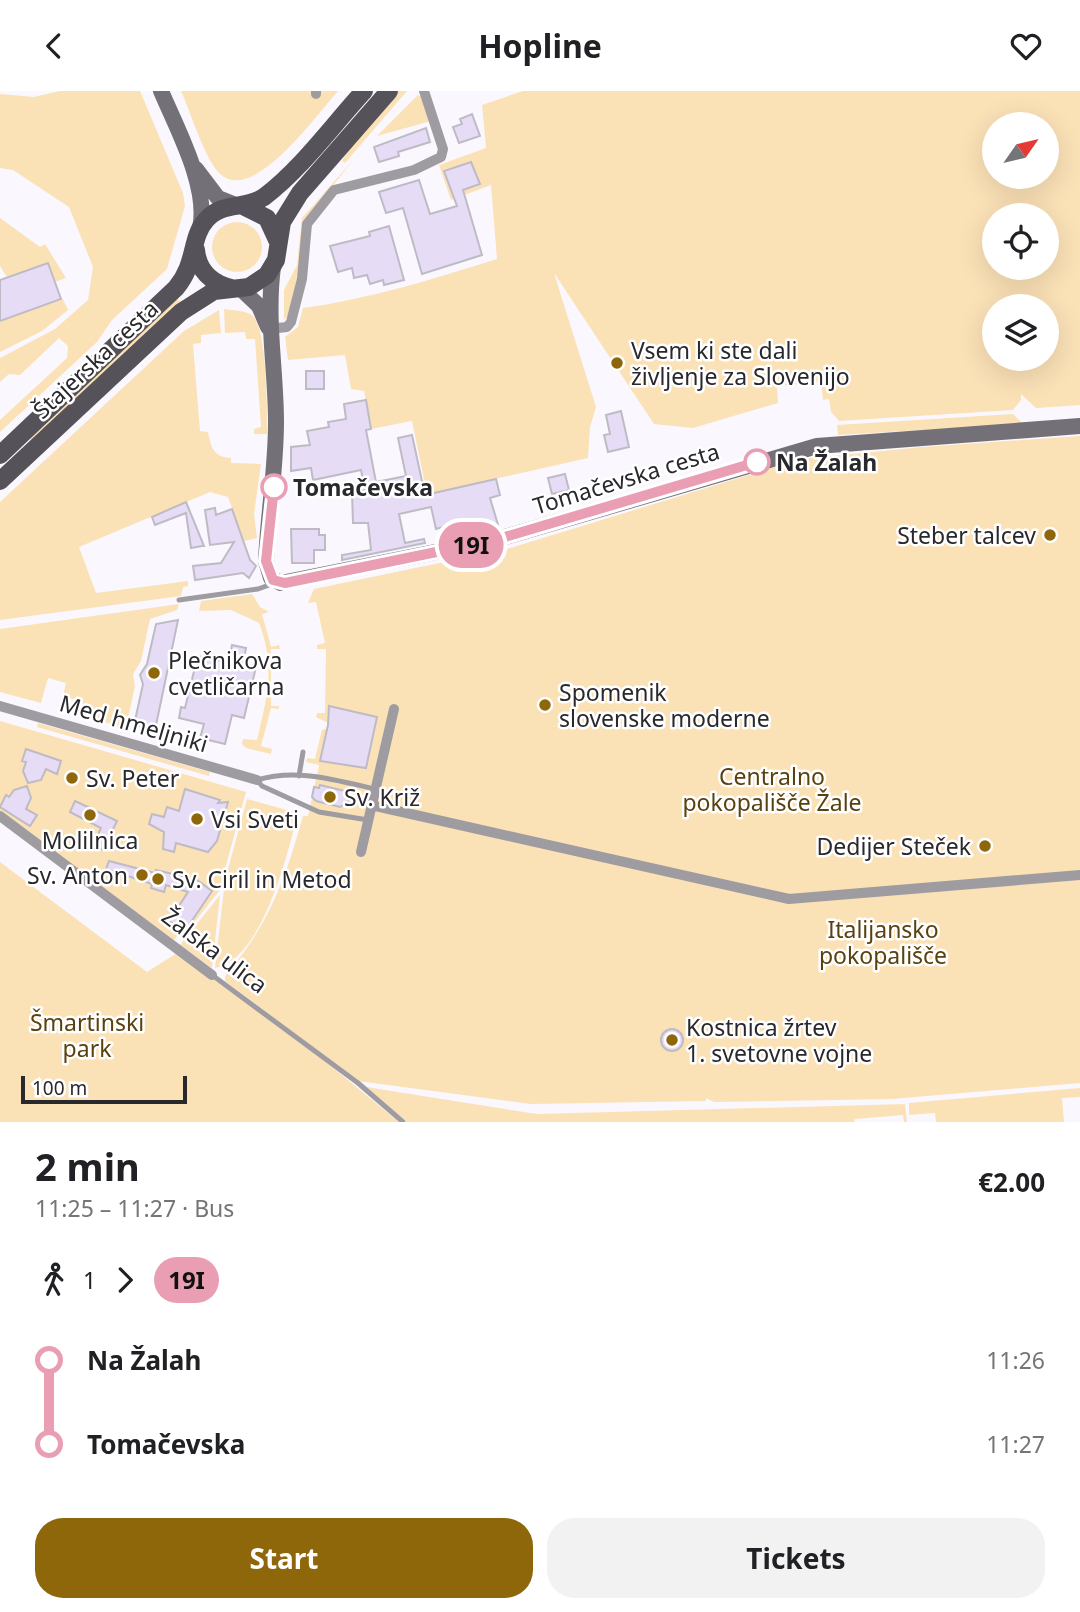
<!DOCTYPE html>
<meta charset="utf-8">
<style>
:root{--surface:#fff;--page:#f2f2f2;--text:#202124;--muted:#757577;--accent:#8e670b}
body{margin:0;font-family:"Noto Sans",sans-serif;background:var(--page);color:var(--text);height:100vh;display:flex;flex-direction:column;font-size:26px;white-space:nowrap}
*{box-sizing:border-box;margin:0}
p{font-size:23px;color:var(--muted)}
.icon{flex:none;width:38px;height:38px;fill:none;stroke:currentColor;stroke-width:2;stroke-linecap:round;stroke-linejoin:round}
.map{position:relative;height:1031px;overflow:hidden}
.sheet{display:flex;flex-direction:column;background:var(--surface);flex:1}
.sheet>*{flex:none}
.badge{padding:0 14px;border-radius:23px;font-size:24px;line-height:46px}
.needle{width:46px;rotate:56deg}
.fabs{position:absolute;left:982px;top:21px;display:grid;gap:14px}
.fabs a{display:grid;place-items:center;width:77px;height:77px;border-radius:50%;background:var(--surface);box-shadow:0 7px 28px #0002;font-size:35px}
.scale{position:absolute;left:21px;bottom:18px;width:166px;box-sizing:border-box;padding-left:7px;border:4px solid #29282c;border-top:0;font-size:19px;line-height:24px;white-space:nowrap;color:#29282c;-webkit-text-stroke:5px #fff;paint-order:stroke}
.map>.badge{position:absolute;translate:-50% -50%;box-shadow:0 0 0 4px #fff}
.legs{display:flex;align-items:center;gap:10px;height:77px;padding:0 35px;font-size:23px}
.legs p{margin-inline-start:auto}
.headline{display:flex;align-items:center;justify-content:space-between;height:119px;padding:0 35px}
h1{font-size:38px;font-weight:700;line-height:52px}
.button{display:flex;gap:14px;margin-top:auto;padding:14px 35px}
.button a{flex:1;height:80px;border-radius:28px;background:var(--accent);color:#fff;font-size:28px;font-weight:700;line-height:80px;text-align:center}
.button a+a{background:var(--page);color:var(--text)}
ul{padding:0 35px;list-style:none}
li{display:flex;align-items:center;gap:24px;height:84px;font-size:26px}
li i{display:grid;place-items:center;width:10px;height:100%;margin:0 9px;background:currentColor}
li i::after{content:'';width:18px;height:18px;margin:-9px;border:5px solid;border-radius:50%;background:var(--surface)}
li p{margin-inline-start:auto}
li:first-child i{background:linear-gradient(#0000 50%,currentColor 0)}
li:last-child i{background:linear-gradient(currentColor 50%,#0000 0)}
header{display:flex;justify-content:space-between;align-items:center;height:91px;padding:0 35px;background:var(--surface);font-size:32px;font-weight:700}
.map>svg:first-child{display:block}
.green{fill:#fbe1b6;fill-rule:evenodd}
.building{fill:#e7dcf6;stroke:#bfbbc5;stroke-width:2}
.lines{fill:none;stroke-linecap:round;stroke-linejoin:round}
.lane{stroke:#9e9ca1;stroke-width:5}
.street{stroke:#9e9ca1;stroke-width:10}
.secondary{stroke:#737177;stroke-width:16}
.primary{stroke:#555259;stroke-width:18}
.line-1-casing{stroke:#fff;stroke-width:16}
.line-1{stroke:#ea9eb4;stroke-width:10}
.poi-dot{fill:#8e670b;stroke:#fff;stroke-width:2.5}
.stop-1-dot{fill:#fff;stroke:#ea9eb4;stroke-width:3.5}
.labels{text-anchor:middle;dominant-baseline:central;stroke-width:5;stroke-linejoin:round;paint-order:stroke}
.poi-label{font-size:23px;fill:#29282c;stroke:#fff;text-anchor:start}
.street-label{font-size:23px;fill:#29282c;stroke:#fff}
.stop-label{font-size:23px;font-weight:bold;fill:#29282c;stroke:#fff;text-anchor:start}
.park-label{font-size:23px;fill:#5a4210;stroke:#fff}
</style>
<header><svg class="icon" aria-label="back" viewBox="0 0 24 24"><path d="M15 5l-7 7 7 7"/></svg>Hopline<svg class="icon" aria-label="heart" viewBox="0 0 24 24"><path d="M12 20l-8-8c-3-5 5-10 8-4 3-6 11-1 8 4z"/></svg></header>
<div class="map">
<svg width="1080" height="1031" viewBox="0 0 1080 1031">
<rect width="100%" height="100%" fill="#faf8fe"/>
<path class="green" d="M60 0H140L183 102 185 115 167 178 112 229 97 251 0 341V329L67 267 68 255 59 247 20 284 9 283 0 291V267L55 238 88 209 93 176 69 116 13 79 0 77V3L34 6Z
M181 0H338C317 23 253 114 220 83 204 67 191 22 181 0Z
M397 0H407L345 72 342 70 354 49Z
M523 0H1080V314L1036 317 1021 303V309L1013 319 839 330 831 321 829 308 823 309 821 291 777 295 778 312 693 337 654 333 554 182 596 316 590 336 588 367 427 403 412 330 371 338 364 300 351 298 345 264 288 269 285 246 298 236 303 217C370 208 433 188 497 168L491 94 451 109 439 74 486 57 482 14ZM994 33H1046V86H994ZM994 124H1046V177H994ZM994 215H1046V268H994Z
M418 4 422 6 431 30 377 45Z
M355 67 310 123 290 222 284 229V199L297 174 302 127Z
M0 127 40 156 45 153 66 187 55 191 48 172 7 186 0 175Z
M212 156a25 25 0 1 1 50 0a25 25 0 1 1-50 0Z
M177 207 182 213 33 351 28 345Z
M63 208 68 219 42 240 0 261V230Z
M224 218C232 219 244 220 250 223 268 230 267 324 267 343H254V338L261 336 255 248H246L245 241 225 242Z
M219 219 221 242 201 244V252L193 253 200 340 208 341C211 356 213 366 231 367V372L261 373 254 423 257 447 244 450 228 406 210 401 79 456 96 502 188 490V495L183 496 181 505 0 529V411L184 240Z
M1013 323 1023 333 838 344 837 334Z
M1080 345V992L892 1008 714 1011 706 1007V1010L531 1013 358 990 225 890V885C269 834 285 789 303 725H308L319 674 306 671 307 667 315 668 322 639 328 637V632L316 626 317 622H325L326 558H317V554L325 552 316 511 308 512 314 498 507 458 801 368 922 356Z
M252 503 260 516 269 521 262 523 270 552 271 556 279 554 280 558H271V615H279V618L271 617 261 655 272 658 271 663 246 657 242 653 243 648 257 649C267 606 276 576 259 532L231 519 199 520 201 510Z
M179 513 177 519 150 528 141 570 133 583 135 595 126 637 80 624 83 611 63 605 66 592 48 587 41 612 0 601V538Z
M0 630 246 701 219 800 189 838 182 839 174 849 0 720Z
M38 632 210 681 209 685 37 636Z
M247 708 298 722C288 762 262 869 215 877L225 789Z
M0 771 147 881 177 862 315 962 399 1031H0Z
M220 804 212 877 180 854Z
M366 996 537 1023 905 1013 907 1031H904L903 1024 855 1028 854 1031H407Z
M1080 997V1006L1062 1007 1064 1031H936L935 1022 909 1024V1012Z"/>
<path class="building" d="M472 23 480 45 459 52 453 36 462 33 460 28Z
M426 37 430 51 398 61 399 65 379 71 374 56Z
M471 71 480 93 463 99 482 164 422 183 403 117 386 122 379 101 419 89 430 123 457 115 444 80Z
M389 135 404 189 384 194 383 189 370 193 367 184 354 187 352 177 338 181 330 155 370 145 369 141Z
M48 172 61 208 0 230V189Z
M306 280H324V298H306Z
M366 309 371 338 366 339 376 391 406 385 398 347 412 344 425 404 496 388 500 404 490 407 499 437 452 447 450 434 436 438 431 416 399 423 405 452 424 448 425 452 342 469V464L371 459 368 432H353L352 402 365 399 361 379 313 389 311 377 291 380V356L310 354 307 340 329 336 328 331 346 328 344 313Z
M621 320 629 356 608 361 604 344 610 343 606 324Z
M565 383 569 399 552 403 548 387Z
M186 411 204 455H202L191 457 186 422 155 434 152 426Z
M215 417 216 424 232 418 250 469 256 475 249 487 243 482 195 489 193 475 221 472 234 451 210 454 205 419Z
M291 438H319V444H325V459H314V472H292Z
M178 529 155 639 134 634 143 593 140 584 147 573 156 533Z
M232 554 246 557 243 573 256 576 244 627 232 624 225 653 200 647 204 633 179 627 181 616 185 617 195 576 191 575 193 564 228 572Z
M329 615 377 626 366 677 320 670 328 634Z
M26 658 61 670 57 683 46 678 41 689 28 692 23 680 26 671 22 670Z
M320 694 345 700 349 711 340 716 316 710 312 706 314 696 319 697Z
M27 695 31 707 26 718 37 724 30 735 0 716 6 704 9 706 14 699Z
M185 698 220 709 218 712 228 711 217 750 208 761 176 752 174 761 163 758 164 741 149 733 152 723 164 726 167 716 179 720Z
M75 710 117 730 103 759 93 755 101 737 70 721Z
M109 770 155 782 156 779 197 789 212 800 185 840 169 830 188 801 166 794 164 801 151 797 152 793 106 778Z
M661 949a11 11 0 1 1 22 0a11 11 0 1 1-22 0Z"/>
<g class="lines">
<path class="lane" d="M179 509 258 498 275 492
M299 685 303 661
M368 729 319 721 262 695 257 689C296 677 336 689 375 698
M212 884 358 992 403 1031"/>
<path class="street" d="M316 3V0
M269 238 287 236 291 231 302 188 307 133 334 99 414 79 441 66 443 58 424 0
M0 615 257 689
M371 714 789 808 1080 784
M0 725 212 884
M361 761 394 618"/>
<path class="secondary" d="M161 0C177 38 209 96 200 137
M196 78 218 107 238 115
M273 176C266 229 276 279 276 331 276 378 268 424 266 470L271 487 281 492 495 449 817 355 1080 335
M240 197 259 215 268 236"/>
<path class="primary" d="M243 115 267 127 278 151
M196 159C198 179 211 192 231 197
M0 364 176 197C197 172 190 147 206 129 222 110 245 119 264 106 302 77 332 35 364 0
M0 390 181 221 214 200 249 196 267 184 276 169 282 131 300 102 389 0"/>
</g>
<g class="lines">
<defs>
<path id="line-1" d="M274 396 266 470 273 489 285 492 495 449 757 371"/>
</defs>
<use href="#line-1" class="line-1-casing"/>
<use href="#line-1" class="line-1"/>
</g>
<g class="poi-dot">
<circle cx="617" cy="272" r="7"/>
<circle cx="1050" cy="444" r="7"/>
<circle cx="154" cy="582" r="7"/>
<circle cx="545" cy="614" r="7"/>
<circle cx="72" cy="687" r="7"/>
<circle cx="330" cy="706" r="7"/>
<circle cx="90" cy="724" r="7"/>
<circle cx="197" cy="728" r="7"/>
<circle cx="985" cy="755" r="7"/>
<circle cx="142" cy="784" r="7"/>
<circle cx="158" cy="788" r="7"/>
<circle cx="672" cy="949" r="7"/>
</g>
<g class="stop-1-dot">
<circle cx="757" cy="371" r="12"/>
<circle cx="274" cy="396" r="12"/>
</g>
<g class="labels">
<g class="poi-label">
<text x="631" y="259">Vsem ki ste dali<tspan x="631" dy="26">življenje za Slovenijo</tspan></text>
<text x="1036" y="444" text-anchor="end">Steber talcev</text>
<text x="168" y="569">Plečnikova<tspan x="168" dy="26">cvetličarna</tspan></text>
<text x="559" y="601">Spomenik<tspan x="559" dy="26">slovenske moderne</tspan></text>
<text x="86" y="687">Sv. Peter</text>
<text x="344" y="706">Sv. Križ</text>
<text x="211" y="728">Vsi Sveti</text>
<text x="90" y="749" text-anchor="middle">Molilnica</text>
<text x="971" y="755" text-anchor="end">Dedijer Steček</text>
<text x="128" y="784" text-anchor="end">Sv. Anton</text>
<text x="172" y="788">Sv. Ciril in Metod</text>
<text x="686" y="936">Kostnica žrtev<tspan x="686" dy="26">1. svetovne vojne</tspan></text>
</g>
<g class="street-label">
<text transform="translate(95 268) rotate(-43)">Štajerska cesta</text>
<text transform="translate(626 387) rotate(-17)">Tomačevska cesta</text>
<text transform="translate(134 632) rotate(16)">Med hmeljniki</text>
<text transform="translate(215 859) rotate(37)">Žalska ulica</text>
</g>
<g class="stop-label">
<text x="776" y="371">Na Žalah</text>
<text x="293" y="396">Tomačevska</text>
</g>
<g class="park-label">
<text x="772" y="685">Centralno<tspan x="772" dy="26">pokopališče Žale</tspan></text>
<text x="883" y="838">Italijansko<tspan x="883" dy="26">pokopališče</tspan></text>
<text x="87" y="931">Šmartinski<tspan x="87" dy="26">park</tspan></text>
</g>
</g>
</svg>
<div class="fabs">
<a><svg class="needle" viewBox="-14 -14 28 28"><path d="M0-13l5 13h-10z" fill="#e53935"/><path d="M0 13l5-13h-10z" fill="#757577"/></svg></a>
<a><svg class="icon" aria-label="locate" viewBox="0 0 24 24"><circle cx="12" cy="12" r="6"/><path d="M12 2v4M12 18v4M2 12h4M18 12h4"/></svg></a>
<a><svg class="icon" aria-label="layers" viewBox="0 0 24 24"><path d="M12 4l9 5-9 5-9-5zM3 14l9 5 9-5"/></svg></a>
</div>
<div class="scale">100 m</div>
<b class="badge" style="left:471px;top:454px;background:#ea9eb4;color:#111">19I</b>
</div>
<section class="sheet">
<div class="headline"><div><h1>2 min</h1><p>11:25 – 11:27 · Bus</p></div><b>€2.00</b></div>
<div class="legs"><svg class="icon" aria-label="walk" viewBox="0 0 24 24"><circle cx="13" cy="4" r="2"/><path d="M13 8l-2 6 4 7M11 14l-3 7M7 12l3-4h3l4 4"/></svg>1<svg class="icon" aria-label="forward" viewBox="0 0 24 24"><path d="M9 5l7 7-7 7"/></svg><b class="badge" style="background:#ea9eb4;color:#111">19I</b></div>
<ul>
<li><i style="color:#ea9eb4"></i><b>Na Žalah</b><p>11:26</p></li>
<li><i style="color:#ea9eb4"></i><b>Tomačevska</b><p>11:27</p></li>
</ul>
<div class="button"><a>Start</a><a>Tickets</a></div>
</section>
